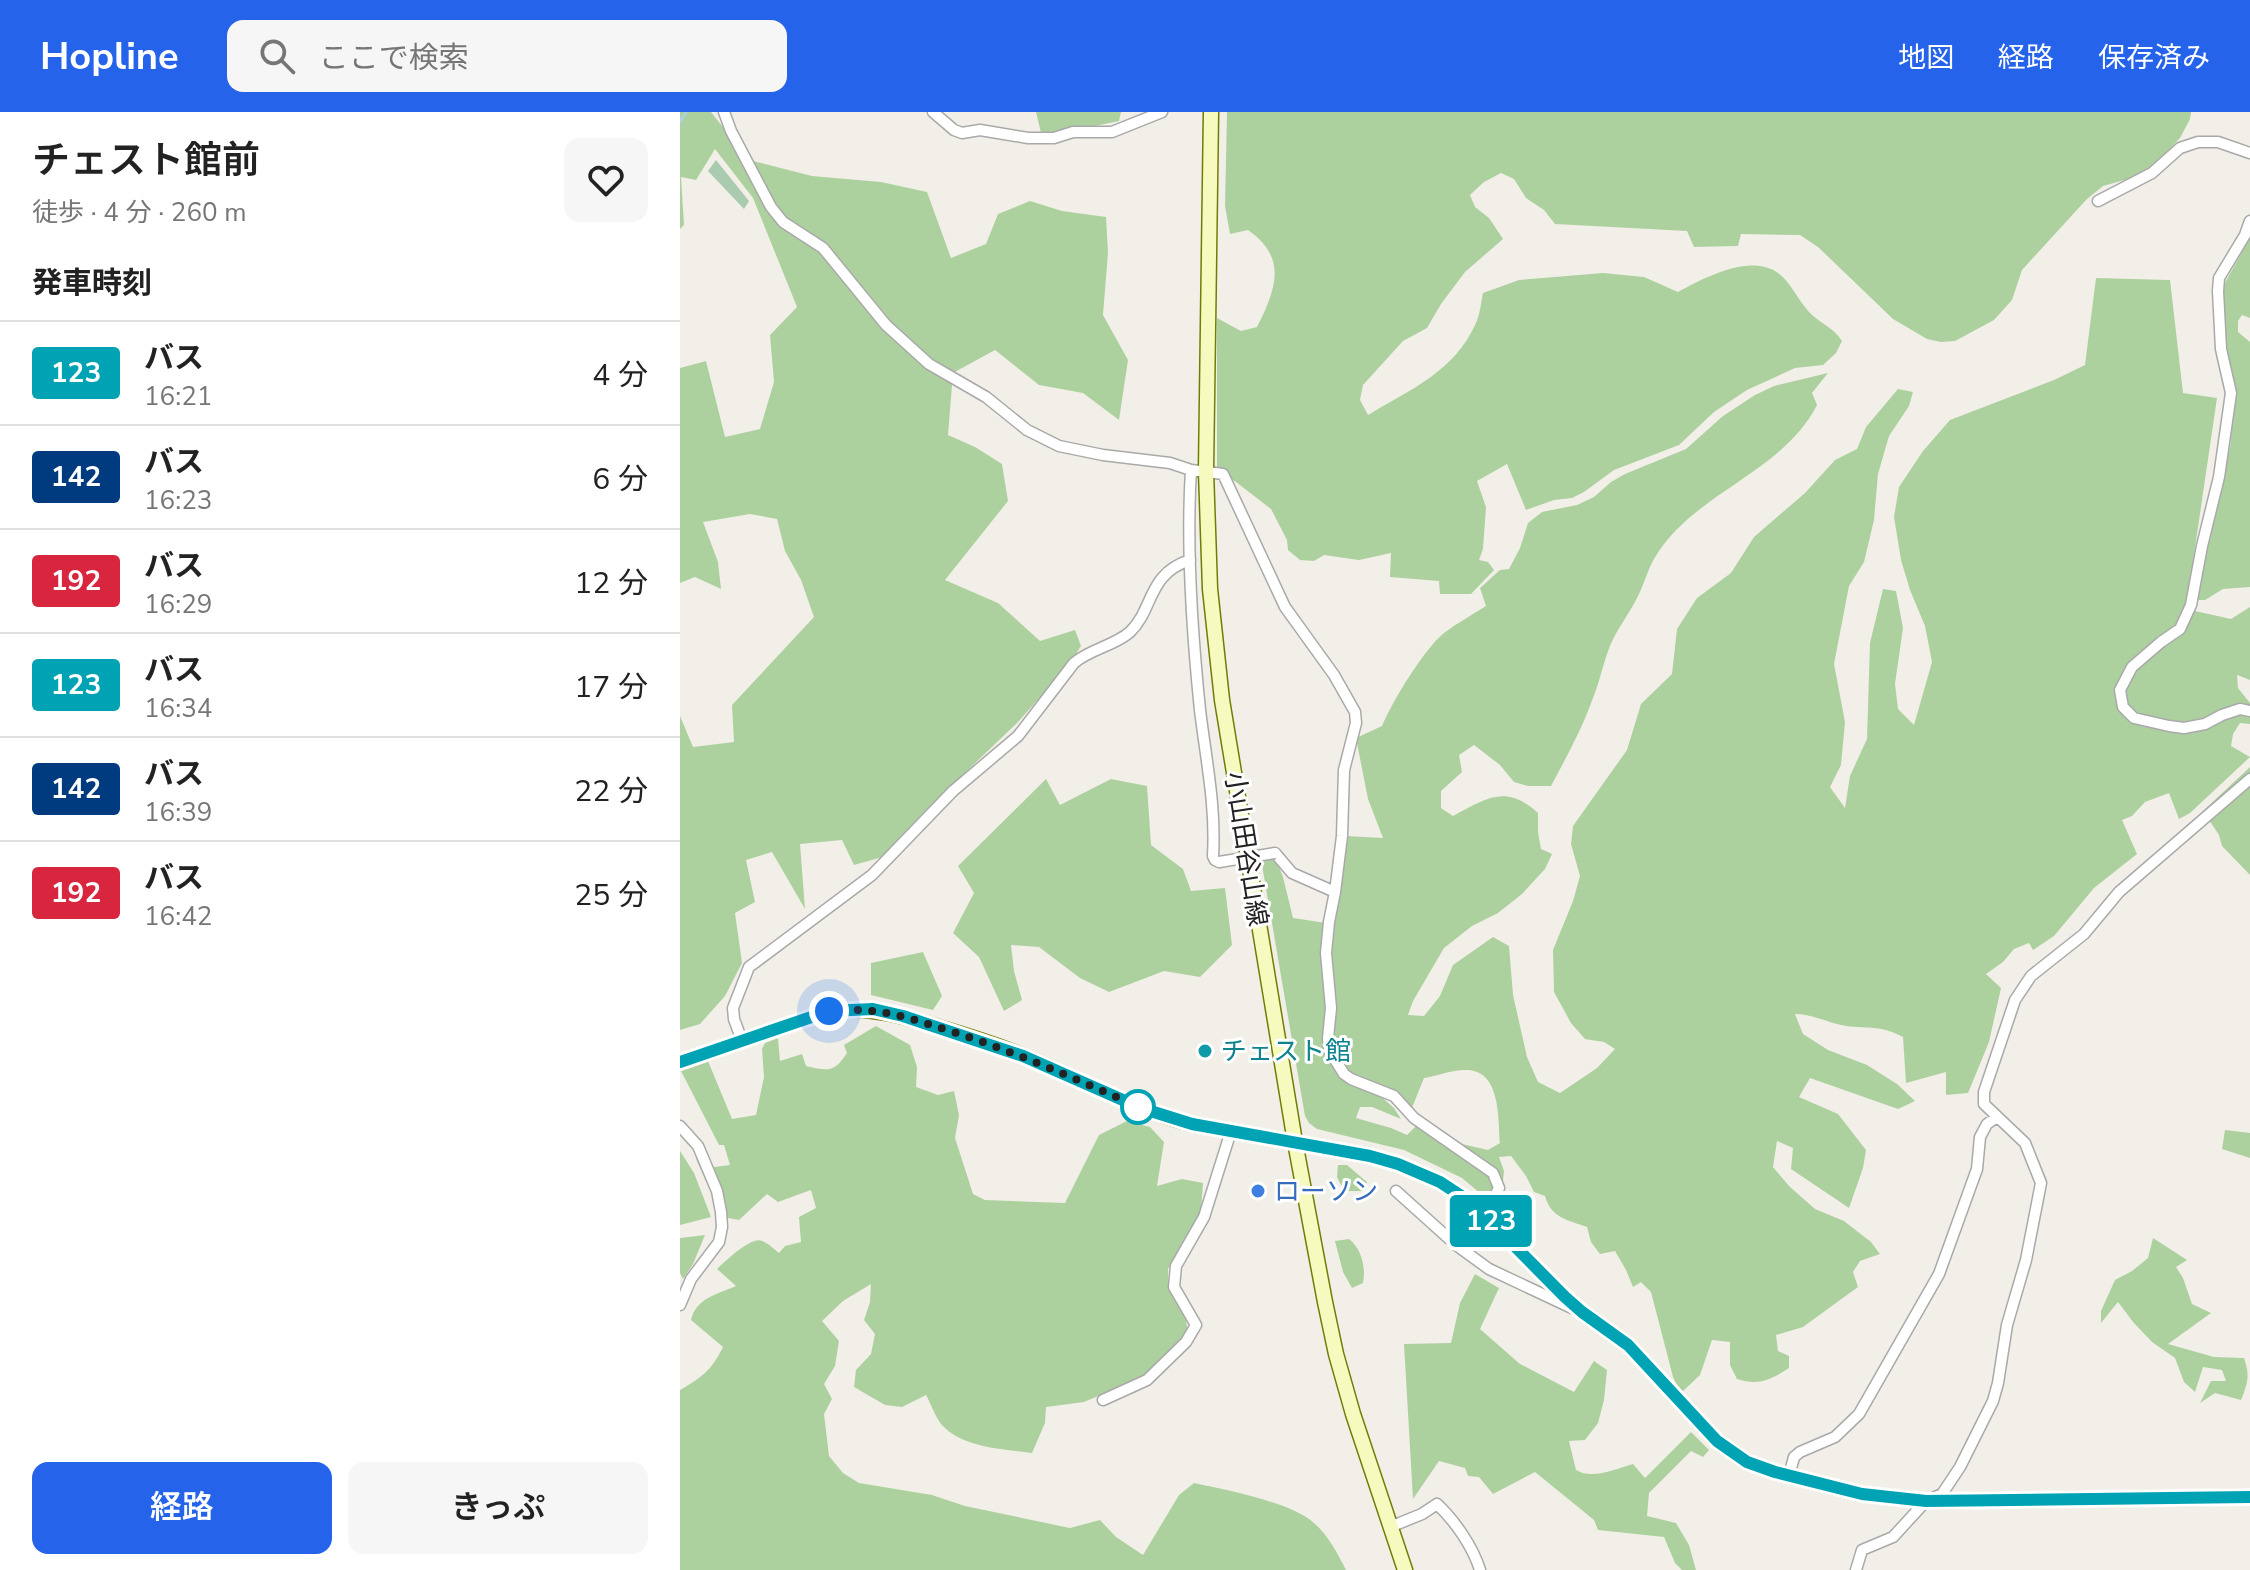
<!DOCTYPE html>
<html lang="ja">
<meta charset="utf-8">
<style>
:root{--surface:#fff;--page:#f6f6f6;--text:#222;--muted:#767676;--line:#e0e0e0;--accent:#2563eb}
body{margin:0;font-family:"Nunito Sans","Noto Sans JP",sans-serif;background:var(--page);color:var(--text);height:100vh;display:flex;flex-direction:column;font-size:30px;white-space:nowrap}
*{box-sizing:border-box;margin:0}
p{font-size:26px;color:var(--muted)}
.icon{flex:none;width:44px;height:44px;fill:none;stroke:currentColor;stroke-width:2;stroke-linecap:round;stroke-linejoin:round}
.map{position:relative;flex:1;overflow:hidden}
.side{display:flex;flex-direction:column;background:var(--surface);width:680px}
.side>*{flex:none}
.badge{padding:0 16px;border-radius:6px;font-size:28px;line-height:52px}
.you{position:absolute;width:40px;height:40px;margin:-20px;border:6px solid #fff;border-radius:50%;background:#1a73e8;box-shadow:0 0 0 12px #1a73e833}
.map>.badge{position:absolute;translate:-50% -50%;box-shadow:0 0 0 4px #fff}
h2{padding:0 32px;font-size:30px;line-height:72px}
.round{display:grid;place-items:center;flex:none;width:84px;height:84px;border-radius:16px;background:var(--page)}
.head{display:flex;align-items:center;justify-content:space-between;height:136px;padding:0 32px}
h1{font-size:38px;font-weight:600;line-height:60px}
.button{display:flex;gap:16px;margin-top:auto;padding:16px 32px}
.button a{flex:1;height:92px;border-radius:16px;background:var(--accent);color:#fff;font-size:32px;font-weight:600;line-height:92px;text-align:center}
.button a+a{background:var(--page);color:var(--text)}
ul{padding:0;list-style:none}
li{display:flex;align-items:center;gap:24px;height:104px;padding:0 32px;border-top:2px solid var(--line)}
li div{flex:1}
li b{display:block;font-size:30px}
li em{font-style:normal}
li .badge{min-width:88px;font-weight:700;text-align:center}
header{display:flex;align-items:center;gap:48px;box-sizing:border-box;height:112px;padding:0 40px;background:var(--accent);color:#fff}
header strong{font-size:38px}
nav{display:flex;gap:44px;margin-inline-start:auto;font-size:28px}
.search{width:560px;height:72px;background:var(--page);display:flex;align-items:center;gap:20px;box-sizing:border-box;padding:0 28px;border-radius:16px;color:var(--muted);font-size:30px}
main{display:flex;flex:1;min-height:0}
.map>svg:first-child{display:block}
.forest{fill:#add19e}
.cemetery{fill:#aacbaf}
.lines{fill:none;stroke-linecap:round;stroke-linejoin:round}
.stream{stroke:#aad3df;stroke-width:3}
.minor-casing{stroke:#a9a9a9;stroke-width:13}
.secondary-casing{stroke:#707d05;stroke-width:17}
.minor{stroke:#fff;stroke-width:10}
.secondary{stroke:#f7fabf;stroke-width:14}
.minor-bridge-casing{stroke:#a9a9a9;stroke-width:13;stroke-linecap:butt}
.minor-bridge{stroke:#fff;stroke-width:10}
.line-casing{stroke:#fff;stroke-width:18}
.line{stroke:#00a3b4;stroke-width:12}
.walk{stroke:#222;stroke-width:8;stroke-dasharray:0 14.4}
.culture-dot{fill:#0f9aa8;stroke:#fff;stroke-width:3}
.stop-dot{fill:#fff;stroke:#00a3b4;stroke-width:4}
.shop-dot{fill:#3f7fe0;stroke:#fff;stroke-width:3}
.labels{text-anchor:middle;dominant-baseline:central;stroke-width:6;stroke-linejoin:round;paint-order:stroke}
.street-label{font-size:26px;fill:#222;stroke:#fff}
.culture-label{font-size:26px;fill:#0d838f;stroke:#fff;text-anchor:start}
.shop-label{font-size:26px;fill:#366cbe;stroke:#fff;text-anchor:start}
</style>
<header>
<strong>Hopline</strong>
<div class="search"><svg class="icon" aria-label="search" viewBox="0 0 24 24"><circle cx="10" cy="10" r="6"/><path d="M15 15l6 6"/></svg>ここで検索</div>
<nav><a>地図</a><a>経路</a><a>保存済み</a></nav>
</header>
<main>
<section class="side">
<div class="head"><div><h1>チェスト館前</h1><p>徒歩 · 4 分 · 260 m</p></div><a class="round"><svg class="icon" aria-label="heart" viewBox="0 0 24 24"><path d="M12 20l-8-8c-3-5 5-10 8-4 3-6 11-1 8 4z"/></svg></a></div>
<h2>発車時刻</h2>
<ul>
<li><span class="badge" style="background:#00a3b4;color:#fff">123</span><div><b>バス</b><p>16:21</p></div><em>4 分</em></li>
<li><span class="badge" style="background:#003b80;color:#fff">142</span><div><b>バス</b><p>16:23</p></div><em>6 分</em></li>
<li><span class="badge" style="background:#d7263d;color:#fff">192</span><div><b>バス</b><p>16:29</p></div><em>12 分</em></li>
<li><span class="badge" style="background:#00a3b4;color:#fff">123</span><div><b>バス</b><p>16:34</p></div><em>17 分</em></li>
<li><span class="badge" style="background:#003b80;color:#fff">142</span><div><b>バス</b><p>16:39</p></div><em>22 分</em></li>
<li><span class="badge" style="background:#d7263d;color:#fff">192</span><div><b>バス</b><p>16:42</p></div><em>25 分</em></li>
</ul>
<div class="button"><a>経路</a><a>きっぷ</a></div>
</section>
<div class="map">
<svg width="1570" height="1458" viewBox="0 0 1570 1458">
<rect width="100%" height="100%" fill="#f2efe9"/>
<path class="forest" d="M0 0H31L69 48 132 64 201 70 247 80 271 146 306 132 318 102 350 89 382 99 426 105 428 141 423 203 448 248 439 308 403 281 359 273 315 238 273 261 268 323 295 335 322 352 328 389 265 468 318 491 360 529 395 518 401 534 389 553 337 611 244 700 206 744 174 753 162 728 120 732 125 797 92 740 66 748 75 790 55 801 62 851 45 884 20 912 0 918V604L13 635 54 630 52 593 134 505 121 468 105 439 97 407 70 402 23 410 38 450 41 477 15 465 0 471V256L26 249 45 325 80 317 94 270 90 223 117 195 73 86 35 37 16 68 1 65 4 113 0 117Z
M356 0H441L439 9 362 25Z
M547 0H1511L1510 7 1500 26 1474 54 1448 67 1423 74 1406 88 1342 158 1332 188 1314 208 1275 229 1261 230 1247 227 1213 207 1138 135 1120 123 1061 122 1058 134 1014 135 1007 119 875 112 864 98 846 86 834 67 821 61 804 70 790 83 795 95 809 106 823 127 785 160 761 192 747 216 723 229 683 273 680 288 688 303C731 277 774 260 796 211 800 202 801 191 803 181L839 168 923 161 964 165 998 180C1024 166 1070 141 1098 161 1110 170 1116 184 1125 195 1134 209 1153 214 1162 229L1156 241 1143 253 1115 256 1067 278 1034 300 999 333 934 358 904 380 892 386 874 388 846 398 827 352 797 369 806 395 803 437 799 448 808 450 814 458 791 482H760L759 469 710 465 711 441 679 448 644 443 634 449 620 448 608 438 607 428 591 397 556 370 537 358V206L561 219 577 215C596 177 608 146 568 118L550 122 545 94Z
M1570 126V206L1562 203 1558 209V220L1570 230V475L1543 477 1525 488H1514L1550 336 1555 285 1543 246 1542 176Z
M1416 166 1490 168 1503 281 1537 286 1506 497 1551 507 1570 495V568L1557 563 1558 576 1570 591V612L1560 611 1553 622 1551 634 1570 645 1510 701 1499 707 1489 681 1465 690 1452 704 1442 708 1457 742 1414 776 1374 824 1353 838 1349 831 1334 837 1323 850 1306 862 1321 876 1309 930 1288 981 1266 983V960L1226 971 1223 925C1201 913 1189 917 1166 914 1148 911 1133 902 1115 902L1123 922 1148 938 1187 953 1217 972 1235 989 1218 997 1130 966 1119 985 1158 1002 1186 1038 1183 1056 1169 1096 1111 1057 1113 1036 1097 1029 1093 1055 1109 1074 1135 1097 1164 1109 1191 1130 1200 1142 1180 1149 1173 1160 1178 1175 1123 1215 1096 1223 1098 1239 1109 1244V1256C1090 1268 1079 1274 1057 1267L1050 1253V1230L1032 1228 1020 1263 1001 1281 993 1265 971 1180 961 1170 953 1175 946 1158 935 1139 920 1142 911 1130 907 1115C888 1108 871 1106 865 1084L854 1080 846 1064 831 1044 819 1045 824 1059 823 1069 795 1045 769 1029 808 1038 820 1031C818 1007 821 960 788 958 774 957 757 964 744 966L729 1003 703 978 699 983 714 996 721 1007 692 995H680L676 1006 711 1016 727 1023 737 1013C751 1023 808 1056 813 1070 815 1076 810 1082 807 1087L782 1066 724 1038 637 1017 629 1011 625 1004 581 747 595 745 603 765 613 806 646 811 666 724 703 726 688 687 676 626 702 614C712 590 744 537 764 521 777 511 792 503 806 494L800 476 820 458 829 457 840 436 848 411 862 400 897 393 914 385 931 370 945 362 1006 337 1043 304 1075 283 1094 274 1148 261 1132 281 1137 293C1102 362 1013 380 974 447 967 459 964 473 957 486 949 502 937 517 930 534 923 551 920 569 913 586 902 617 886 646 871 674H848L834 670 820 653 794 633 779 643 782 660 761 679V696L773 704C807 686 826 672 858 701V720L861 737 872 742 865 757 842 782 818 801 792 814 764 836 733 889 728 903 744 904 760 884 773 853 813 825 829 834 833 883 847 945 858 970 880 981 917 956 935 937 924 930 905 927 891 911 874 880 873 838 893 789 900 764 891 732 893 714 947 638 961 592 992 562 997 517 1017 486 1051 461 1074 425 1125 381 1155 348 1177 337 1186 315 1218 277 1233 280 1229 294 1209 324 1198 362 1194 408 1184 450 1169 474 1154 552 1165 610 1161 653 1150 675 1165 696 1170 664 1187 627 1190 531 1203 477 1216 479 1223 516 1215 572 1218 597 1234 613 1252 550 1245 514 1230 478 1221 448 1214 405 1219 375 1243 339 1270 308 1374 268 1405 253Z
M1570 655V763L1542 734 1539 723 1523 699Z
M366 667 380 693 431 667 467 674 471 733 503 757 511 779 545 776 552 833 520 865 484 859 429 880 400 866 359 835 331 833 334 859 342 888 324 899 299 845 273 821 294 781 278 754Z
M243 840 262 884 253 898 191 883V851Z
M196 914 230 933 237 955 236 975 258 983 274 979 279 1003 275 1026 293 1082 305 1088 385 1091 419 1023 447 1009 470 1015 484 1030 477 1074 502 1067 523 1071 521 1099 488 1157V1174L505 1204 508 1219 463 1265 404 1290 366 1295 365 1311 352 1341C323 1337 282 1336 261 1312 255 1304 251 1292 246 1283L222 1295 205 1293 174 1275 176 1258 191 1242 195 1222 184 1208 190 1190 191 1172 163 1189 142 1209 159 1229 155 1254 144 1272 152 1287 144 1302 149 1344 163 1361 179 1371 252 1383 285 1394 390 1416 420 1408 436 1425 463 1443 499 1383 514 1371C546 1378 611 1390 634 1411 648 1423 658 1442 666 1458H0V1278C22 1265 31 1259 43 1235L11 1208C16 1186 38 1182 56 1174L37 1157C46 1149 71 1124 82 1129 88 1131 94 1137 99 1141L105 1134 121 1130 119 1105 136 1096 131 1078 98 1090 87 1082 59 1108 37 1104 31 1080 16 1047 34 1055 50 1053 44 1033H39L1 959 28 949 52 1007 76 1003 84 965 82 937 85 931 98 926 100 949 122 942 126 954C148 959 154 961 167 941L164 933Z
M1545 1018 1570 1021V1046L1542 1037Z
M0 1039 14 1061 31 1105 0 1113Z
M658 1053H667L687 1070 683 1079H664L657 1065Z
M25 1123 13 1152 3 1167 0 1161V1126Z
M1473 1126 1507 1148 1496 1155 1503 1166 1512 1192 1531 1201 1488 1232 1534 1245 1564 1246C1570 1263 1568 1271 1561 1288L1535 1281 1520 1291 1531 1269H1546L1542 1258 1523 1255 1515 1280 1504 1270 1495 1246 1472 1230 1453 1210 1438 1190 1421 1211V1199L1435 1168 1452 1159 1468 1146Z
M669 1127C682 1137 686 1156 683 1171L672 1176 663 1160 655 1129Z
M795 1162 819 1176 800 1217 840 1252 894 1280 914 1249 927 1258 924 1288 918 1311 905 1328 889 1329 896 1358C912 1368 936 1357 953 1352L965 1366 1011 1320 1029 1338 1023 1345 1011 1339 969 1381 967 1404 996 1411 1009 1433 1016 1458H1002L995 1451 984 1425 918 1418 914 1408 855 1360 813 1382 799 1365 788 1364 785 1356 759 1349 733 1387 724 1232 771 1231 780 1191Z"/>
<path class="cemetery" d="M36 48 69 89 64 97 28 59Z"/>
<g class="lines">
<path class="stream" d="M0 10 6 0"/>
<defs>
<path id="minor" d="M44 0 51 19 91 95 103 110 143 136 206 213 249 252 306 285 347 318 379 334 423 343 490 351 511 358 543 362 605 495 654 563 675 600 676 611 664 658 662 724 655 780 649 810 646 841 651 896 648 926 649 938 664 962 671 967 714 984 734 1006 813 1061 819 1076 814 1086 803 1101 776 1133
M253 0 274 18 282 21 300 18 348 26H374L393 20H432L482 0
M1418 89 1472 61 1500 36 1518 30H1538L1570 41
M1570 109 1565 123 1539 166 1538 179 1541 237 1551 281 1539 365 1522 434 1511 493 1500 517 1481 530 1452 555 1440 578 1443 595 1454 606 1489 614 1504 616 1525 612 1542 603 1560 597 1570 599
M511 358C506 436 512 520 520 598 526 648 536 694 533 744L535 748 539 750
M595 741 612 761 655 780
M62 929 54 907 53 896 69 855 192 763 273 679 338 624 394 551C410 537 434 534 450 520 474 497 467 462 510 448
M0 1014 18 1034 37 1079 41 1100 42 1115 39 1130 11 1167 0 1193
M716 1079 776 1133 809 1157 892 1196
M423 1288 467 1268 506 1230 516 1213 494 1175 496 1154 524 1105 551 1019
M1109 1364 1114 1345 1120 1340 1155 1325 1179 1302 1259 1162 1297 1057 1300 1025 1307 1012 1317 1005
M710 1415 742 1402 757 1392C775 1409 793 1435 800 1458
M1176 1458 1182 1438 1213 1425 1246 1389 1262 1382 1280 1355 1313 1289 1318 1271 1327 1213 1346 1148 1361 1071 1345 1031 1304 992V980L1335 888 1351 864 1404 822 1439 780 1570 667"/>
<path id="secondary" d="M531 0 526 359 530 477 542 588 615 1030 645 1190 656 1242 673 1302 725 1458
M0 950 149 899C192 894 224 904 264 917 291 925 319 934 346 945 401 968 454 997 512 1012L690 1044 718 1052 760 1070 792 1091 885 1185 902 1200 948 1233 1037 1329 1067 1350 1095 1360 1182 1382 1246 1389 1570 1385"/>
</defs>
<use href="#minor" class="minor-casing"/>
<use href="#secondary" class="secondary-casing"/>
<use href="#minor" class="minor"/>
<use href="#secondary" class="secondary"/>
<defs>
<path id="minor-bridge" d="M539 750 595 741"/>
</defs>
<use href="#minor-bridge" class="minor-bridge-casing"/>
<use href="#minor-bridge" class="minor-bridge"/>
</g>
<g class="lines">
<defs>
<path id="line" d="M0 950 149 899 193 897 223 904 343 944 461 996 512 1012 690 1044 718 1052 760 1070 792 1091 885 1185 902 1200 948 1233 1037 1329 1067 1350 1095 1360 1182 1382 1246 1389 1570 1385"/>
</defs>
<use href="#line" class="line-casing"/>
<use href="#line" class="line"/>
<path class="walk" d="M149 899C195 894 227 905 270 919 336 940 398 968 461 996L458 995"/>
</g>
<circle class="culture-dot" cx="525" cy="939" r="8"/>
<circle class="stop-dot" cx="458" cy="995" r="16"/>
<circle class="shop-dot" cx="578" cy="1079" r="8"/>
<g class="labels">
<g class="street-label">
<text transform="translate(566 737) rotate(81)">小山田谷山線</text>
</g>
<g class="culture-label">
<text x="541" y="939">チェスト館</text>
</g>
<g class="shop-label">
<text x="594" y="1079">ローソン</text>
</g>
</g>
</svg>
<div class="you" style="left:149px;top:899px"></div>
<b class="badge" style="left:811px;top:1109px;background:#00a3b4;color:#fff">123</b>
</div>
</main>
